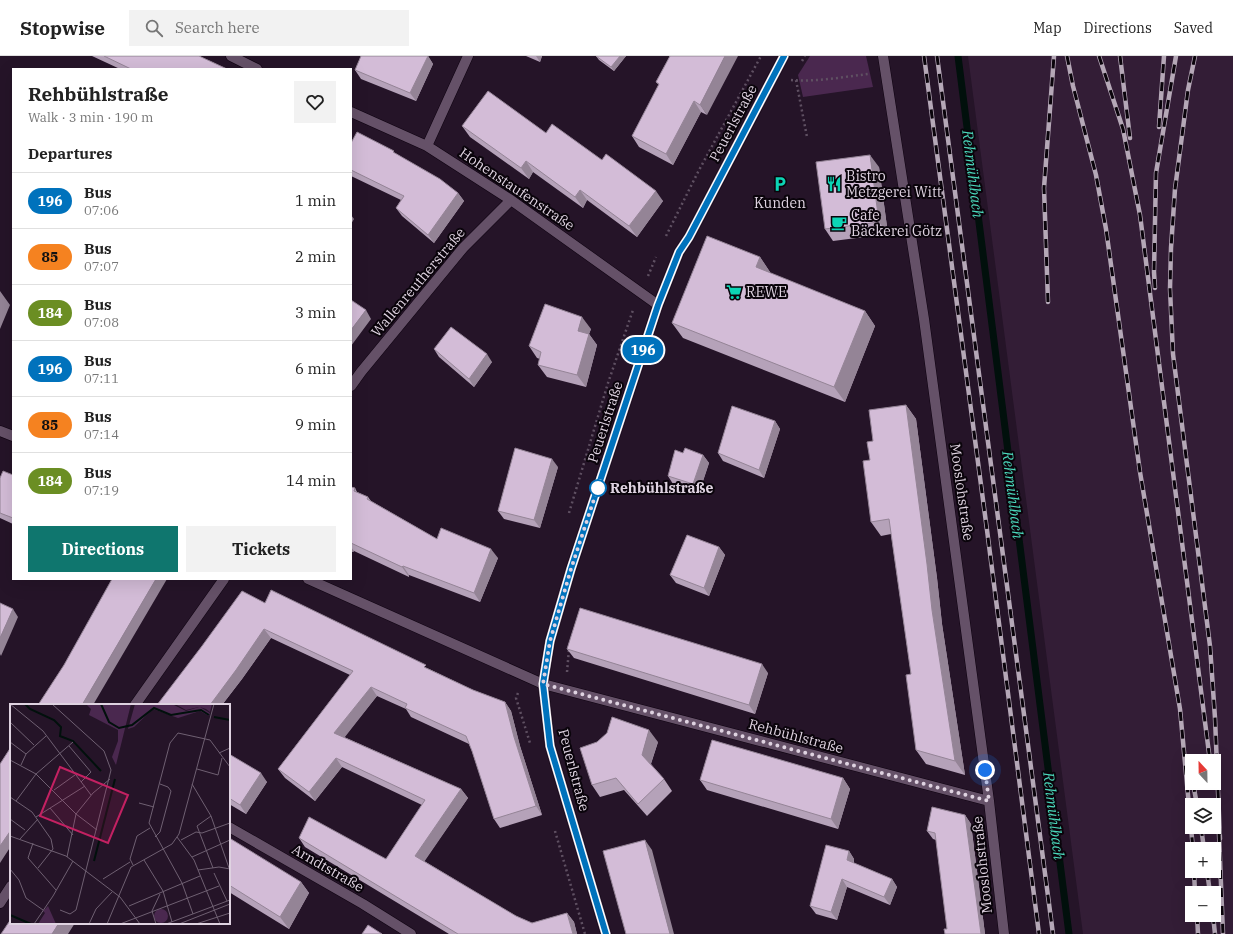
<!DOCTYPE html>
<meta charset="utf-8">
<style>
:root{--surface:#fff;--page:#f2f2f2;--text:#222;--muted:#767676;--line:#e0e0e0;--accent:#0f766e}
body{margin:0;font-family:"IBM Plex Serif",serif;background:var(--page);color:var(--text);height:100vh;display:flex;flex-direction:column;font-size:15px;white-space:nowrap}
*{box-sizing:border-box;margin:0}
p{font-size:13px;color:var(--muted)}
.icon{flex:none;width:22px;height:22px;fill:none;stroke:currentColor;stroke-width:2;stroke-linecap:round;stroke-linejoin:round}
.map{position:relative;flex:1;overflow:hidden}
.drawer{position:absolute;left:12px;top:12px;width:340px;height:512px;display:flex;flex-direction:column;background:var(--surface);border-radius:0px;box-shadow:0 4px 16px #0002}
.drawer>*{flex:none}
.badge{padding:0 8px;border-radius:13px;font-size:14px;line-height:26px}
.needle{width:26px;rotate:338deg}
.fabs{position:absolute;left:1185px;top:698px;display:grid;gap:8px}
.fabs a{display:grid;place-items:center;width:36px;height:36px;border-radius:0px;background:var(--surface);box-shadow:0 4px 16px #0002;font-size:20px}
.you{position:absolute;width:20px;height:20px;margin:-10px;border:3px solid #fff;border-radius:50%;background:#1a73e8;box-shadow:0 0 0 6px #1a73e833}
.map>.badge{position:absolute;translate:-50% -50%;box-shadow:0 0 0 2px #fff}
h2{padding:0 16px;font-size:15px;line-height:36px}
.round{display:grid;place-items:center;flex:none;width:42px;height:42px;border-radius:0px;background:var(--page)}
.overview{display:flex;align-items:center;justify-content:space-between;height:68px;padding:0 16px}
h1{font-size:19px;font-weight:700;line-height:30px}
.cta{display:flex;gap:8px;margin-top:auto;padding:8px 16px}
.cta a{flex:1;height:46px;border-radius:0px;background:var(--accent);color:#fff;font-size:16px;font-weight:700;line-height:46px;text-align:center}
.cta a+a{background:var(--page);color:var(--text)}
ul{padding:0;list-style:none}
li{display:flex;align-items:center;gap:12px;height:56px;padding:0 16px;border-top:1px solid var(--line)}
li div{flex:1}
li b{display:block;font-size:15px}
li em{font-style:normal}
li .badge{min-width:44px;font-weight:700;text-align:center}
header{display:flex;align-items:center;gap:24px;box-sizing:border-box;height:56px;padding:0 20px;background:var(--surface);border-bottom:1px solid var(--line)}
header strong{font-size:19px}
nav{display:flex;gap:22px;margin-inline-start:auto;font-size:14px}
.search{width:280px;height:36px;background:var(--page);display:flex;align-items:center;gap:10px;box-sizing:border-box;padding:0 14px;border-radius:0px;color:var(--muted);font-size:15px}
.map>svg:first-child{display:block}
.built{fill:#331d36;fill-rule:evenodd}
.green{fill:#4a284f}
.lines{fill:none;stroke-linecap:round;stroke-linejoin:round}
.stream{stroke:#01100c;stroke-width:7}
.minor-casing{stroke:#0e0210;stroke-width:11}
.tertiary-casing{stroke:#0e0210;stroke-width:11}
.path{stroke:#5f5062;stroke-width:2.5;stroke-dasharray:2 3;stroke-linecap:butt}
.minor{stroke:#655168;stroke-width:10}
.tertiary{stroke:#655168;stroke-width:10}
.rail-casing{stroke:#b5a8b7;stroke-width:4.5}
.rail{stroke:#0a040b;stroke-width:3;stroke-dasharray:9;stroke-linecap:butt}
.wall{fill:#b5a2b9}
.shaded-wall{fill:#948496}
.building{fill:#d3bcd7;stroke:#948496}
.line-casing{stroke:#fff;stroke-width:9}
.line{stroke:#0072bc;stroke-width:6}
.walk{stroke:#dfd3e1;stroke-width:4;stroke-dasharray:0 7.2}
.stop-dot{fill:#fff;stroke:#0072bc;stroke-width:2}
.labels{text-anchor:middle;dominant-baseline:central;stroke-width:4;stroke-linejoin:round;paint-order:stroke}
.street-label{font-size:14px;fill:#dfd3e1;stroke:#0a040b}
.poi-label{font-size:14px;fill:#dfd3e1;stroke:#0a040b;text-anchor:start}
.stop-label{font-size:14px;font-weight:bold;fill:#dfd3e1;stroke:#0a040b;text-anchor:start}
.water-label{font-size:15px;font-style:italic;fill:#4bd9bc;stroke:#0a040b}
.inset-river{fill:none;stroke:#01100c;stroke-width:2}
.inset-road{fill:none;stroke:#6f6072;stroke-width:1}
.view{fill:#c32162;fill-opacity:0.15;stroke:#c32162;stroke-width:2}
.inset-edge{fill:none;stroke:#dfd3e1;stroke-width:2}
</style>
<header>
<strong>Stopwise</strong>
<div class="search"><svg class="icon" aria-label="search" viewBox="0 0 24 24"><circle cx="10" cy="10" r="6"/><path d="M15 15l6 6"/></svg>Search here</div>
<nav><a>Map</a><a>Directions</a><a>Saved</a></nav>
</header>
<div class="map">
<svg width="1233" height="878" viewBox="0 0 1233 878">
<rect width="100%" height="100%" fill="#251428"/>
<path class="built" d="M968 0H1233V878H1083ZM1192 705H1214V727H1192ZM1192 749H1214V771H1192ZM1192 793H1214V815H1192ZM1192 837H1214V859H1192Z"/>
<path class="green" d="M810 0H866L873 31 803 41 798 19Z"/>
<g class="lines">
<path class="stream" d="M958 0 1069 878"/>
<defs>
<path id="minor" d="M231 0 257 13
M883 0 924 263 989 745 1004 878
M351 56 427 90 511 144 658 249
M427 90 468 0
M351 330 361 316 463 192 511 144
M0 375 13 380
M308 523 543 628 989 745
M135 649 224 523
M229 771 363 848 411 878
M0 847 11 830"/>
<path id="tertiary" d="M606 878 550 690 543 628 550 585 571 513 658 249 679 196 689 181 784 0"/>
</defs>
<use href="#minor" class="minor-casing"/>
<use href="#tertiary" class="tertiary-casing"/>
<path class="path" d="M802 5 805 0
M791 24C816 26 843 21 868 18
M796 24 807 81
M666 180 698 116 761 0
M648 220 656 201
M569 457 608 327 633 254
M567 616 569 593
M518 637 516 642 530 687
M555 775 585 878"/>
<use href="#minor" class="minor"/>
<use href="#tertiary" class="tertiary"/>
<defs>
<path id="rail" d="M924 0 987 474 1039 878
M937 0 1053 878
M1067 0 1073 30 1096 119 1106 173 1140 416 1180 653 1193 793
M1099 0 1123 73 1140 159 1210 705
M1120 0 1130 82
M1195 0 1188 34 1175 133 1171 192 1170 233 1173 298 1210 590 1215 662 1220 783
M1159 71 1164 0
M1155 232 1154 216 1156 117 1176 0
M1048 246 1044 132 1054 0
M1193 727 1197 749
M1201 771 1204 793
M1219 778 1223 878
M1194 815 1195 837
M1207 815 1210 837
M1197 859 1198 878
M1213 859 1215 878"/>
</defs>
<use href="#rail" class="rail-casing"/>
<use href="#rail" class="rail"/>
</g>
<path class="wall" d="M92 0H199L227 13H120Z
M428 0 433 8 416 45 361 23 355 14Z
M526 0H542L540 6Z
M596 0H626L614 15 599 4Z
M670 0 707 59 701 56 673 109 639 91 632 80 659 29 656 26Z
M462 70 546 77 602 104 663 145 637 181 587 144 583 152 533 116 529 123 470 81Z
M351 87 395 97 458 137 464 145 434 187 402 160 396 152 401 144 351 120Z
M879 111 888 178 833 185 825 173Z
M760 201 770 216V217L865 255 875 270 845 346 683 282 672 267Z
M591 273 589 278 597 289 586 331 547 321 538 309 540 303 537 302 529 290Z
M434 293 492 306 474 331 439 301Z
M906 349 916 363 937 522 942 568 965 719 926 708 916 694 911 618 891 478 881 480 871 466 870 404 873 385Z
M775 365 780 373 764 422 723 405 718 397Z
M703 399 709 407 699 437 673 428 668 420Z
M558 411 540 472 504 463 498 455Z
M13 419V468L0 462V422Z
M351 431 355 432 357 436 368 441 371 445 437 483 498 502 480 546 409 519V521L354 495 353 496 351 495Z
M719 491 725 499 709 540 676 527 670 519Z
M265 547 429 613 473 634 505 646 511 655 520 690 542 759 500 772 494 763 472 695 469 688 411 661 406 653 377 640 344 681 461 733 468 742 424 805 516 860 532 867 567 857 574 866 577 878H449L305 791 299 782 386 803 422 749 342 711 315 745 285 722 278 713 350 619 271 582 242 623 222 649H157Z
M567 593 768 617 755 658 574 602Z
M658 686 651 708 664 723 672 735 647 760 624 734 600 741 592 729Z
M229 698 267 726 246 758 229 748Z
M843 722 850 733 838 773 707 734 700 724Z
M965 759 971 768 985 878H945L947 873 936 784 933 783 927 775Z
M229 787 301 826 309 837 289 873 229 836Z
M849 795 854 803V807L892 823 897 831 890 849 847 831 837 864 816 858 810 850Z"/>
<path class="shaded-wall" d="M428 0 433 8 416 45 410 37Z
M536 0H542L540 6Z
M620 0H626L614 15 611 11Z
M725 0H738L707 59 700 49Z
M694 45 701 56 673 109 666 98Z
M870 99 879 111 888 178 879 166Z
M526 105 533 116 529 123 521 112Z
M580 134 587 144 583 152 575 141Z
M656 135 663 145 637 181 629 170Z
M458 137 464 145 434 187 428 179Z
M351 159 354 163 351 168Z
M760 201 770 216 766 226 756 211Z
M0 235 10 249 0 273Z
M366 254 371 263 351 290V274Z
M865 255 875 270 845 346 834 331Z
M582 261 591 273 589 278 597 289 586 331 577 319 578 275Z
M487 298 492 306 474 331 469 323Z
M906 349 916 363 937 522 942 568 965 719 955 705 932 554Z
M775 365 780 373 764 422 759 414Z
M703 399 709 407 699 437 693 428Z
M552 403 558 411 540 472 534 464Z
M351 491 354 495 353 496 351 493Z
M719 491 725 499 709 540 704 532Z
M491 493 498 502 480 546 474 537Z
M403 510 409 519V521L402 511Z
M156 523H167L93 649H82Z
M13 553 18 561 1 600 0 598V582Z
M264 573 271 582 242 623 222 649H210Z
M762 608 768 617 755 658 749 649Z
M371 631 377 640 341 686 334 677Z
M505 646 511 655 520 690 542 759 536 750 514 681Z
M649 674 658 686 650 710 642 699Z
M336 702 342 711 315 745 309 736Z
M261 717 267 726 246 758 240 749Z
M843 722 850 733 838 773 831 763Z
M461 733 468 742 422 809 415 800Z
M965 759 971 768 985 878H981Z
M11 770V790L0 807V790Z
M645 784 652 794 674 878H670Z
M849 795 854 803 853 812 847 804Z
M842 823 847 831 837 864 831 856Z
M892 823 897 831 890 849 884 841Z
M301 826 309 837 289 873 280 861Z
M567 857 574 866 577 878H573Z
M59 867H75L68 878H52Z"/>
<path class="building" d="M104 0H199L227 13H131Z
M361 0H428L410 37 355 14Z
M596 0H620L611 11Z
M670 0H725L700 49 694 45 666 98 632 80 659 28 656 26Z
M488 35 546 77 552 68 602 104 606 98 656 135 629 170 580 134 575 141 526 105 521 112 462 70Z
M357 76 394 95 393 96 440 123 458 137 428 179 396 152 404 140 351 114V87Z
M870 99 879 166 825 173 816 106Z
M707 180 760 201 756 211 865 255 834 331 672 267Z
M351 244 366 254 351 274Z
M545 248 582 261 578 275 589 278 577 319 538 309 541 296 529 290Z
M451 271 487 298 469 323 434 293Z
M906 349 927 508 932 554 955 705 916 694 906 619 911 618 889 463 871 466 863 405 870 404 867 386 873 385 869 354Z
M732 350 775 365 759 414 718 397Z
M515 392 552 403 534 464 498 455Z
M685 392 703 399 693 428 668 420 675 394 683 397Z
M3 415 13 419V462L0 457V422Z
M351 431 355 432 354 435 368 441 367 443 437 483 441 472 491 493 474 537 403 510 402 511 351 487Z
M687 479 719 491 704 532 670 519Z
M112 523H156L82 649H38L64 609Z
M271 534 426 609 424 611 473 634 505 646 514 681 536 750 494 763 472 695 466 680 405 652 407 648 371 631 334 677 461 733 415 800 516 860 532 867 567 857 573 878H458L299 782 309 761 386 803 425 744 336 702 309 736 278 713 353 615 264 573 236 614 210 649H157L202 590 242 535 265 547Z
M0 547 13 553 0 582Z
M580 552 762 608 749 649 567 593Z
M612 661 649 674 642 699 664 723 638 748 616 722 592 729 580 692 597 686 607 677Z
M712 684 843 722 831 763 700 724Z
M11 691V770L10 773 11 774 0 790V708Z
M229 698 261 717 240 749 229 742Z
M932 751 965 759 981 878H945L944 873H947L935 777 927 775Z
M231 783 301 826 280 861 229 829V787Z
M645 784 670 878H626L603 795Z
M826 789 849 795 847 804 892 823 884 841 842 823 831 856 810 850Z
M11 863V867H59L52 878H1Z
M368 869 382 878H362Z"/>
<g class="lines">
<defs>
<path id="line" d="M606 878 550 690 543 628 550 585 571 513 658 249 679 196 689 181 784 0"/>
</defs>
<use href="#line" class="line-casing"/>
<use href="#line" class="line"/>
<path class="walk" d="M598 432 600 425 571 513 550 585 543 628 989 745 985 714"/>
</g>
<defs>
<symbol id="parking-bare" viewBox="-9 -9 18 18"><path d="M-3.5-5.5H1a3.5 3.5 0 0 1 0 7H-1V5.5H-3.5ZM-1-3.4V-.6H.8a1.4 1.4 0 0 0 0-2.8Z" fill="#0cd5b5" stroke="#0a040b" stroke-width="2.5" paint-order="stroke"/></symbol>
<symbol id="restaurant-bare" viewBox="-9 -9 18 18"><path d="M-5-6h1v4h1v-4h1v4h1v-4h1v5L-1.5 .5V6h-2V.5L-5-1ZM5-6V6H3V1.5H1.5Q1.5-4 5-6Z" fill="#0cd5b5" stroke="#0a040b" stroke-width="2.5" paint-order="stroke"/></symbol>
<symbol id="cafe-bare" viewBox="-9 -9 18 18"><path d="M-5.5-4.5H6V0H3Q3 3.5 0 3.5H-2.5Q-5.5 3.5-5.5 0ZM3-3.2v2h1.7v-2ZM-6 4.5H4V6H-6Z" fill="#0cd5b5" stroke="#0a040b" stroke-width="2.5" paint-order="stroke"/></symbol>
<symbol id="supermarket-bare" viewBox="-9 -9 18 18"><path d="M-6-5.5h2.5l.6 2H6L4.5 2H-2.5L-4.4-4H-6ZM-1.5 3.2a1.3 1.3 0 1 0 .1 0ZM3 3.2a1.3 1.3 0 1 0 .1 0Z" fill="#0cd5b5" stroke="#0a040b" stroke-width="2.5" paint-order="stroke"/></symbol>
</defs>
<g fill-rule="evenodd">
<use href="#parking-bare" x="769" y="117" width="22" height="22"/>
<use href="#restaurant-bare" x="823" y="117" width="22" height="22"/>
<use href="#cafe-bare" x="828" y="156" width="22" height="22"/>
<use href="#supermarket-bare" x="723" y="225" width="22" height="22"/>
</g>
<circle class="stop-dot" cx="598" cy="432" r="8"/>
<g class="labels">
<g class="street-label">
<text transform="translate(733 67) rotate(-62)">Peuerlstraße</text>
<text transform="translate(517 133) rotate(34)">Hohenstaufenstraße</text>
<text transform="translate(418 226) rotate(-50)">Wallenreutherstraße</text>
<text transform="translate(605 366) rotate(-72)">Peuerlstraße</text>
<text transform="translate(962 436) rotate(82)">Mooslohstraße</text>
<text transform="translate(796 680) rotate(15)">Rehbühlstraße</text>
<text transform="translate(574 714) rotate(75)">Peuerlstraße</text>
<text transform="translate(982 809) rotate(-96)">Mooslohstraße</text>
<text transform="translate(328 812) rotate(30)">Arndtstraße</text>
</g>
<g class="poi-label">
<text x="846" y="120">Bistro<tspan x="846" dy="16">Metzgerei Witt</tspan></text>
<text x="780" y="147" text-anchor="middle">Kunden</text>
<text x="851" y="159">Cafe<tspan x="851" dy="16">Bäckerei Götz</tspan></text>
<text x="746" y="236">REWE</text>
</g>
<g class="stop-label">
<text x="610" y="432">Rehbühlstraße</text>
</g>
<g class="water-label">
<text transform="translate(973 118) rotate(83)">Rehmühlbach</text>
<text transform="translate(1013 439) rotate(83)">Rehmühlbach</text>
<text transform="translate(1054 760) rotate(83)">Rehmühlbach</text>
</g>
</g>
<g transform="translate(10 648)">
<rect width="220" height="220" fill="#251428"/>
<path d="M76 0H121L106 61 102 53 108 37V26L79 11 81 5ZM125 0H162L176 7 189 3 176 6 165 0H202L200 8 196 5 190 3 200 9 199 12 190 7 168 14 143 5 124 23 118 25ZM38 202 46 220H28L35 209 33 207ZM144 212a7 7 0 1 1 14 0a7 7 0 1 1-14 0Z" fill="#4a284f"/>
<path class="inset-river" d="M15 0 20 5 44 16 51 23 50 32 63 37 91 67M91 0 99 18 109 24 122 21 144 4 161 11 191 6 199 11M204 13 220 16M84 157 105 75M0 211 21 220"/>
<path class="inset-road" d="M0 0 33 27 81 91M42 0 94 47 101 66 66 206 60 210 50 206M0 18 24 41M0 38 16 50M59 42 81 68 71 78M209 49 220 44M0 56 26 70 66 110 87 126M11 61 16 50 36 32M187 65 208 71 212 54M182 80 201 112 219 164M44 86 65 71M0 93 22 108 41 135 43 145 28 164M6 97 26 70 63 38M129 99 144 103M40 104 63 131M201 112 187 122 203 164M26 113 75 82M0 115 15 126M0 132 56 152 110 193M145 133 150 128 161 87 158 83 150 80M167 133 184 156 210 220M10 135 28 115M171 136 186 128 192 129 220 119M23 139 18 154 46 186M57 153 66 110 83 89 100 75M182 153 220 136M134 156 153 187 162 218M123 161 120 155 127 132 140 124M0 165 9 176 16 194 33 206M188 166 209 163 220 165M204 169 217 197M93 175 120 158M110 193 130 220M119 202 190 172M183 210 172 179 139 119 160 39 168 29 200 36 220 63M24 220 43 192 63 157M79 220 86 205 102 188M97 220 121 163 162 140 169 130 204 0M110 220 209 182M146 220 142 207 150 190M156 220 220 196M169 220 220 200M186 220 220 209"/>
<path class="view" d="M50 63 118 91 98 139 30 112Z"/>
<rect width="220" height="220" class="inset-edge"/>
</g>
</svg>
<div class="fabs">
<a><svg class="needle" viewBox="-14 -14 28 28"><path d="M0-13l5 13h-10z" fill="#e53935"/><path d="M0 13l5-13h-10z" fill="#767676"/></svg></a>
<a><svg class="icon" aria-label="layers" viewBox="0 0 24 24"><path d="M12 4l9 5-9 5-9-5zM3 14l9 5 9-5"/></svg></a>
<a>+</a>
<a>−</a>
</div>
<div class="you" style="left:985px;top:714px"></div>
<b class="badge" style="left:643px;top:294px;background:#0072bc;color:#fff">196</b>
<section class="drawer">
<div class="overview"><div><h1>Rehbühlstraße</h1><p>Walk · 3 min · 190 m</p></div><a class="round"><svg class="icon" aria-label="heart" viewBox="0 0 24 24"><path d="M12 20l-8-8c-3-5 5-10 8-4 3-6 11-1 8 4z"/></svg></a></div>
<h2>Departures</h2>
<ul>
<li><span class="badge" style="background:#0072bc;color:#fff">196</span><div><b>Bus</b><p>07:06</p></div><em>1 min</em></li>
<li><span class="badge" style="background:#f58220;color:#111">85</span><div><b>Bus</b><p>07:07</p></div><em>2 min</em></li>
<li><span class="badge" style="background:#6b8e23;color:#fff">184</span><div><b>Bus</b><p>07:08</p></div><em>3 min</em></li>
<li><span class="badge" style="background:#0072bc;color:#fff">196</span><div><b>Bus</b><p>07:11</p></div><em>6 min</em></li>
<li><span class="badge" style="background:#f58220;color:#111">85</span><div><b>Bus</b><p>07:14</p></div><em>9 min</em></li>
<li><span class="badge" style="background:#6b8e23;color:#fff">184</span><div><b>Bus</b><p>07:19</p></div><em>14 min</em></li>
</ul>
<div class="cta"><a>Directions</a><a>Tickets</a></div>
</section>
</div>
